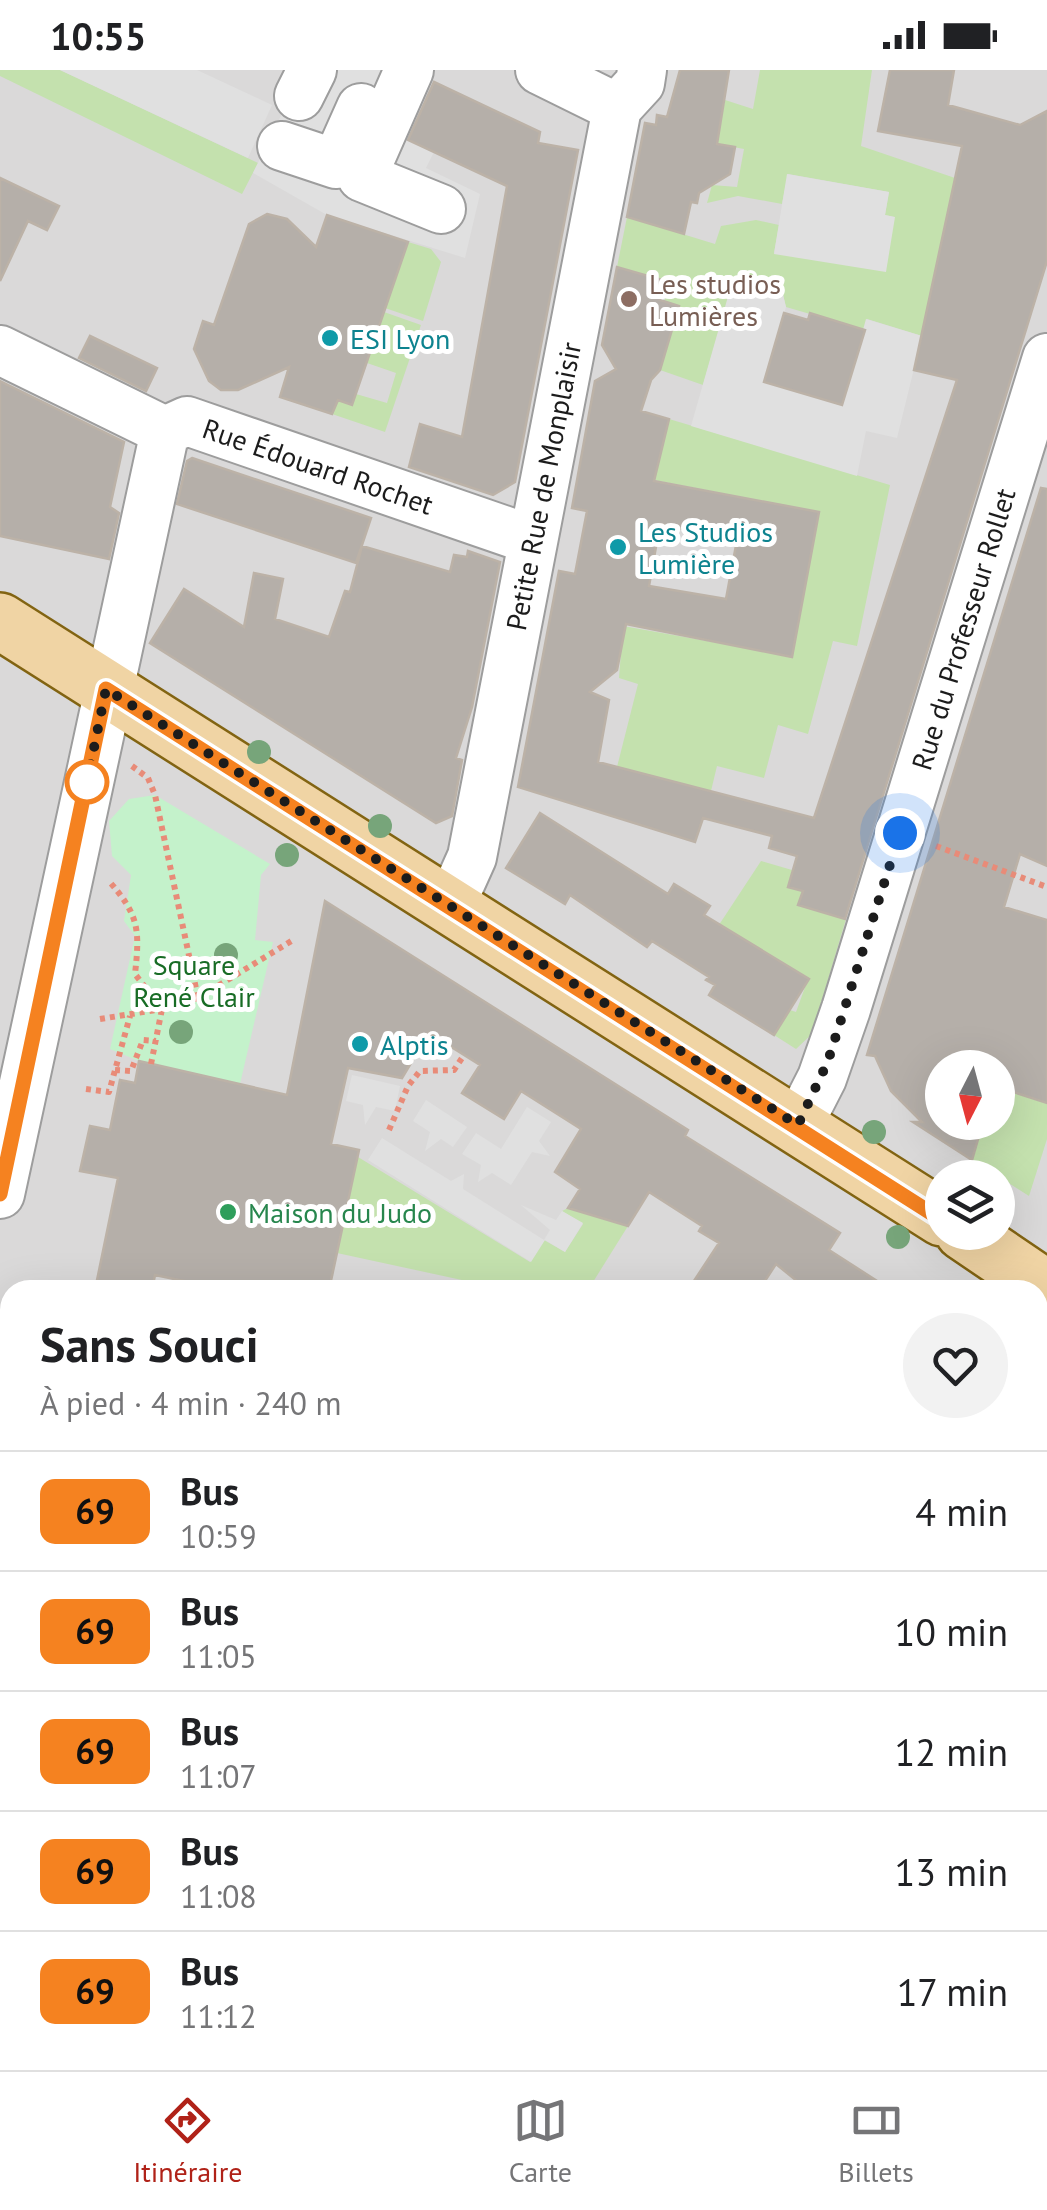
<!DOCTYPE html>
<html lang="fr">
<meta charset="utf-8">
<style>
:root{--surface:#fff;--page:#f2f2f2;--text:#202124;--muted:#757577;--line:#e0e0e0;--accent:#b02218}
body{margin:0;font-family:"PT Sans",sans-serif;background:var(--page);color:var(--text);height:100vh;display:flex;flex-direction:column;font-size:38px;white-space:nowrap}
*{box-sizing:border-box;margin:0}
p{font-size:32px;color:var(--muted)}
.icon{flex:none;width:55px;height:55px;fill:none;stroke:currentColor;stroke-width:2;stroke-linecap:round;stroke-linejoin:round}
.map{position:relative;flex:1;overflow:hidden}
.sheet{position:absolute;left:0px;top:1210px;width:1048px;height:790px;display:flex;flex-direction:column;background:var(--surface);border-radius:30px 30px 0 0;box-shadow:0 10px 40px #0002}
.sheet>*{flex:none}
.badge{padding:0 20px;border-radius:15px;font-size:35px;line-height:65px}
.needle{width:65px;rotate:186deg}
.buttons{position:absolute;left:925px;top:980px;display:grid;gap:20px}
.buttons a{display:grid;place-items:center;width:90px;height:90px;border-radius:50%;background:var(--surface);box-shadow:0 10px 40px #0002;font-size:50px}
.you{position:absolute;width:50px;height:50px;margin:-25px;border:8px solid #fff;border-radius:50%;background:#1a73e8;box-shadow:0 0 0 15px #1a73e833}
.map>.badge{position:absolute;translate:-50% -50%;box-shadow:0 0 0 5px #fff}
.round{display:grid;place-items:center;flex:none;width:105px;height:105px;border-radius:52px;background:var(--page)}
.overview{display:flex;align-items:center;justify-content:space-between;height:170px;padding:0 40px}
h1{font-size:48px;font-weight:600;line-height:75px}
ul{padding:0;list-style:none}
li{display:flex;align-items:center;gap:30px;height:120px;padding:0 40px;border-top:2px solid var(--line)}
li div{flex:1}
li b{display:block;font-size:38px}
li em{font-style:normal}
li .badge{min-width:110px;font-weight:700;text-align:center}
.status{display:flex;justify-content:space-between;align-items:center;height:70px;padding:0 50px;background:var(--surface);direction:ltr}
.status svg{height:28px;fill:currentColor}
.tab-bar{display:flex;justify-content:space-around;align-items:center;height:140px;border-top:2px solid var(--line);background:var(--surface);font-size:28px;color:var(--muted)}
.tab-bar a{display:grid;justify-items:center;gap:5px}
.tab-bar .on{color:var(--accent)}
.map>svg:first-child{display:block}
.residential{fill:#dad9d9;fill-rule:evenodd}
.grass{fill:#c4e1ae}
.park{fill:#c4f2cb}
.parking{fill:#e0e0e0}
.building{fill:#b5afa9;stroke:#bcb2a7;stroke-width:2.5;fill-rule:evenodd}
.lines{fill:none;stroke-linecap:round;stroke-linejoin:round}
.minor-casing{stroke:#9d9d9d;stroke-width:52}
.major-casing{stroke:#826412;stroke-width:60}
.path{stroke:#e88b78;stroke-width:6;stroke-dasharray:5 5;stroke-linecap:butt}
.minor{stroke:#fff;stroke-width:48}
.major{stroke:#f0d4a4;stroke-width:55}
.tree{fill:#77a57a}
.line-casing{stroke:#fff;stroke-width:22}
.line{stroke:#f58220;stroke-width:15}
.walk{stroke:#1c1c1c;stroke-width:10;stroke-dasharray:0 18}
.education-dot{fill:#8d6e63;stroke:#fff;stroke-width:4}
.culture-dot{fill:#0f9aa8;stroke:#fff;stroke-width:4}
.stop-dot{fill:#fff;stroke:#f58220;stroke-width:5}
.leisure-dot{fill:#2e9e5b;stroke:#fff;stroke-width:4}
.labels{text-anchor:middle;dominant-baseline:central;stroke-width:10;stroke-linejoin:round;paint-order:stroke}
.education-label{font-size:28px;fill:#785e54;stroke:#fff;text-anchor:start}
.culture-label{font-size:28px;fill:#0d838f;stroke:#fff;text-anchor:start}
.street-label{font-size:28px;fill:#1c1c1c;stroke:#fff}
.park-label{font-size:28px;fill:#186c25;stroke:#fff}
.leisure-label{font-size:28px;fill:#27864d;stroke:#fff;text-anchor:start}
</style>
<div class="status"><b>10:55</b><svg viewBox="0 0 49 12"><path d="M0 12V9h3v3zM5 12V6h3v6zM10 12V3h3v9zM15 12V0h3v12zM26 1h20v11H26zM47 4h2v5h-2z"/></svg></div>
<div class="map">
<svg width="1047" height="2000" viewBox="0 0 1047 2000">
<rect width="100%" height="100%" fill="#eceae3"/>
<path class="residential" d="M0 0H1047V1710L1038 1709V1220H10V1990H323L322 2000H0ZM942 998H998V1052H942ZM942 1108H998V1162H942Z"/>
<path class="grass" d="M0 0H60L258 93 242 124 0 6Z
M760 0H872L861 76 955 108 922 266 867 249 865 260 786 237 783 224 734 209 703 315 660 300 666 211 617 197 627 147 715 174 721 156 756 150 779 155 774 183 894 147 885 145 889 122 788 104 782 134 738 126 707 133 712 115 737 117 744 79 717 74 725 30 753 39Z
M408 172 431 179 441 192 423 251 385 238Z
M384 242 421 255 385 362 332 344 337 330 352 335 356 324 387 333 396 303 367 293Z
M669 349 890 415 857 576 833 571 808 664 778 655 764 708 717 696 711 721 617 697 638 614 619 608 623 556 791 586 819 442 654 410Z
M761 791 792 800 788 817 802 821 799 836 846 849 812 964 796 979 774 965 790 940 796 942 808 909 789 896 782 907 748 886 754 875 736 864 711 867Z
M998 1001 1047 1033V1069L1029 1126 971 1089 983 1053 998 1052Z
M358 1087 530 1192 544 1170 565 1182 583 1154 562 1141 568 1138 628 1156 588 1220H508L337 1183Z"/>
<path class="park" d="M155 725 270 794 261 805 255 870 273 872 240 1014 139 991 110 979 135 866 124 851 131 805 112 786 109 751 129 729Z"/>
<path class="parking" d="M60 0H197L272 35 248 88Z
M320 0H414L401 66 434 82 426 98 480 124 465 188 327 145 253 103 289 29Z
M787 104 889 122 885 145 895 147 886 202 774 184Z
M733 209 783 225 786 237 765 312 842 335 866 249 922 266 897 368 866 361 857 406 691 356Z
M352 1005 400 1016 395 1041 376 1037 365 1055 363 1035 346 1031Z
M426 1030 467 1057 453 1077 441 1069 425 1081 430 1062 413 1051Z
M527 1037 551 1052 539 1071 550 1086 532 1082 511 1115 492 1103 478 1112 481 1095 462 1084 476 1063 501 1079Z
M382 1068 451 1111 464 1104 463 1119 544 1170 550 1160 521 1135 556 1150 562 1141 583 1153 565 1182 545 1170 531 1192 368 1090Z
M0 1816 10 1817V1951L0 1950Z"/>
<path class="building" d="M680 0H729L717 74 735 77 730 104 699 123 697 133 691 132 684 164 627 147 645 53 656 55 657 45 667 47Z
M890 0H954L948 35 1020 55 1047 41V191L845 849 798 835 803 821 788 817 797 786 769 778 772 766 703 748 695 772 518 717 559 501 575 504 587 441 572 438 595 311 616 299 602 275 617 197 666 211 660 230 679 236 660 300 651 310 641 341 669 349 654 411 819 442 792 587 626 554 617 600 590 622 609 630 598 692 814 748 957 310 914 300 962 76 878 61ZM660 454 737 470 726 529 649 516Z
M434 12 540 62 538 73 578 80 515 412 493 425 409 397 420 354 462 367 507 116 408 70Z
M0 108 59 136 47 160 28 151 0 211Z
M267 144 287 149 316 177 327 145 408 172 352 335 338 330 332 344 280 327 289 297 238 320H221L209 311 194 279 203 251 214 255 249 154Z
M784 243 808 250 810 243 865 260 842 335 764 312Z
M90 266 157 298 146 321 79 288Z
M0 311 124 372 110 437 119 443 109 489 0 466Z
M192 388 371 448 356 493 177 434 187 391Z
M1041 418 1047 419V796L1020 784 1004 837 1047 850V1033L998 1017V998H942V1052H983L972 1090 913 1052H922L891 1021 875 986 867 985Z
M362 476 450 502 454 485 467 487 468 481 500 492 472 637 456 688 462 690 452 746 436 753 150 573 184 519 244 557 254 503 283 509 275 549 329 567 345 521 350 522Z
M540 743 668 824 674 814 710 836 704 845 809 909 774 965 709 925 715 915 706 910 709 907 652 871 647 877 570 825 565 834 506 798Z
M325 831 688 1060 685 1066 840 1163 829 1180 891 1220H808L776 1194 759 1220H688L719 1173 699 1161 702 1156 649 1122 628 1156 568 1138 580 1119 555 1102 581 1059 521 1021 504 1049 462 1023 480 995 429 963 402 1008 348 998 331 1074 359 1080 329 1220H227L155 1205 152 1220H95L118 1108 80 1101 90 1056 110 1060 120 1010 135 1013 139 991 287 1025Z"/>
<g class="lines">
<defs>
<path id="minor" d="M409 0 362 107 441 139
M540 0 617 38
M299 26 312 0
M282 76 336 94 361 38
M0 280 165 361 187 351 532 470
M450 836 472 787 617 38 640 13 642 0
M798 1055 822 1008 846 939 1047 288
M0 1124 165 361
M0 1583 10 1584
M1038 1672 1047 1673
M920 2000 922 1990"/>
<path id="major" d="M0 551 942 1148
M963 1162 1047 1219"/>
</defs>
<use href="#minor" class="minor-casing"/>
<use href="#major" class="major-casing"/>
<path class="path" d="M132 696 148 708 155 725 198 928 293 870
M936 776 1047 817
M100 949 162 939 135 904C140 859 139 845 108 810
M151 994 162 939 198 928
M115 1000 131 1001 143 970 156 971
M86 1019 109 1022 130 946
M389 1060 408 1016 420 1001 454 1000 464 985
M291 1990 301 2000
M313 2000 314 1990"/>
<use href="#minor" class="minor"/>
<use href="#major" class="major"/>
</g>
<g class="tree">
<circle cx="259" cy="682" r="12"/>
<circle cx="380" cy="756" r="12"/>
<circle cx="287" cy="785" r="12"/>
<circle cx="226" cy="885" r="12"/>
<circle cx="181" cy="962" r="12"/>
<circle cx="874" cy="1062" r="12"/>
<circle cx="898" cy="1167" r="12"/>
</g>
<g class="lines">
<defs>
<path id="line" d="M0 1124 106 619 942 1150"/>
</defs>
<use href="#line" class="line-casing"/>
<use href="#line" class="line"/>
<path class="walk" d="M87 712 106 619 798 1055 828 991 900 763"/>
</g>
<circle class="education-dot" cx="629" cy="229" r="10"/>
<g class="culture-dot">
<circle cx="330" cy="268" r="10"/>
<circle cx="618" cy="477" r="10"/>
<circle cx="360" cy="974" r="10"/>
</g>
<circle class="stop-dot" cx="87" cy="712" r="20"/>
<circle class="leisure-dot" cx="228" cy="1142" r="10"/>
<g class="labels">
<g class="education-label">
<text x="649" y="213">Les studios<tspan x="649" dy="32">Lumières</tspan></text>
</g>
<g class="culture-label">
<text x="350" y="268">ESI Lyon</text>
<text x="638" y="461">Les Studios<tspan x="638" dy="32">Lumière</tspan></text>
<text x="380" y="974">Alptis</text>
</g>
<g class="street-label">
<text transform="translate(318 396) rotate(19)">Rue Édouard Rochet</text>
<text transform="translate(543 416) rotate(-79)">Petite Rue de Monplaisir</text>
<text transform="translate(963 559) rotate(-73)">Rue du Professeur Rollet</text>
</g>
<g class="park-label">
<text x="194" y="894">Square<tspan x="194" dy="32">René Clair</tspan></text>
</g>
<g class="leisure-label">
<text x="248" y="1142">Maison du Judo</text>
</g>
</g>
</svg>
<div class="buttons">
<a><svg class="needle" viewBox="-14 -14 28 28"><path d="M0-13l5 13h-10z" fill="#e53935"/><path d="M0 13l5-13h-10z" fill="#757577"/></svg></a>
<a><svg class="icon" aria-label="layers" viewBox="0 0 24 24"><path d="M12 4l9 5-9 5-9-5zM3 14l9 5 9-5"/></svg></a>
</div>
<div class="you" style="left:900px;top:763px"></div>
<section class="sheet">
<div class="overview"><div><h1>Sans Souci</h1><p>À pied · 4 min · 240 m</p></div><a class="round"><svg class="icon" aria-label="heart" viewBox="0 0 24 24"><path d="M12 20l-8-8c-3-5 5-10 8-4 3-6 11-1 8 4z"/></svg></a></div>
<ul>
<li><span class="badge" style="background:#f58220;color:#111">69</span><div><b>Bus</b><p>10:59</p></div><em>4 min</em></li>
<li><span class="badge" style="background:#f58220;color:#111">69</span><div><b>Bus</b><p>11:05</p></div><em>10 min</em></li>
<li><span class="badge" style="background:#f58220;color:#111">69</span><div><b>Bus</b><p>11:07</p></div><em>12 min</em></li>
<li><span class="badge" style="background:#f58220;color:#111">69</span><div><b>Bus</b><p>11:08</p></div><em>13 min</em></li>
<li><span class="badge" style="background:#f58220;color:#111">69</span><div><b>Bus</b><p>11:12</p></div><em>17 min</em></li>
</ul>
</section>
</div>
<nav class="tab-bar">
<a class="on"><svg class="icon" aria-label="directions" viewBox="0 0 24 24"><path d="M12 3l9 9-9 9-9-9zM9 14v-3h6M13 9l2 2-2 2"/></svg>Itinéraire</a>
<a><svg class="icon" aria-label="map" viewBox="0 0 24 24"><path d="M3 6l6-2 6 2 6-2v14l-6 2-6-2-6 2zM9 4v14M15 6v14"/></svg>Carte</a>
<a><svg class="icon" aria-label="tickets" viewBox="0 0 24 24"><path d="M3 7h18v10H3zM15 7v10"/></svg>Billets</a>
</nav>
